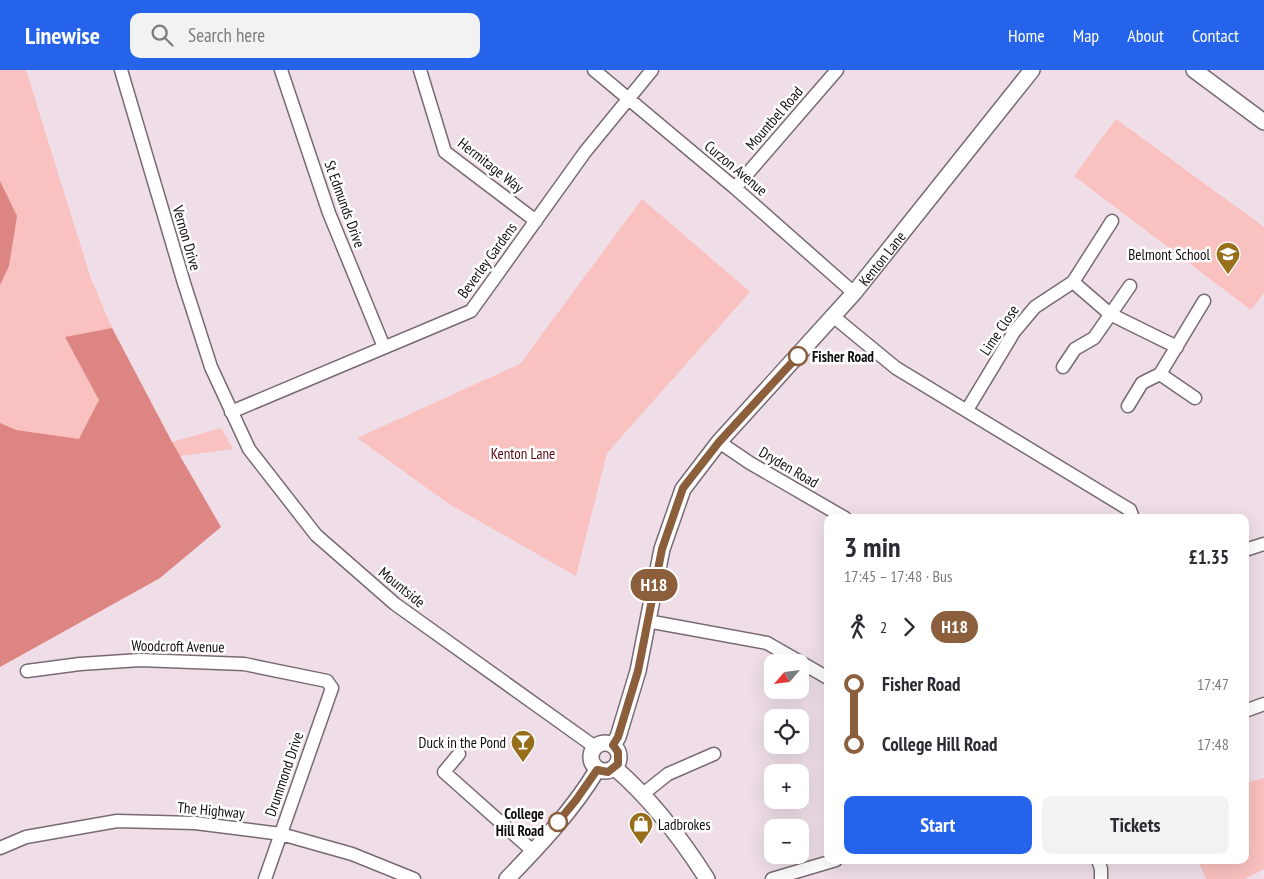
<!DOCTYPE html>
<meta charset="utf-8">
<style>
:root{--surface:#fff;--page:#f2f2f3;--text:#2b2b33;--muted:#7c7c81;--accent:#2563eb}
body{margin:0;font-family:"PT Sans Narrow",sans-serif;background:var(--page);color:var(--text);height:100vh;display:flex;flex-direction:column;font-size:19px;white-space:nowrap}
*{box-sizing:border-box;margin:0}
p{font-size:16px;color:var(--muted)}
.icon{flex:none;width:28px;height:28px;fill:none;stroke:currentColor;stroke-width:2;stroke-linecap:round;stroke-linejoin:round}
.map{position:relative;flex:1;overflow:hidden}
.side{position:absolute;left:824px;top:444px;width:425px;height:350px;display:flex;flex-direction:column;background:var(--surface);border-radius:10px;box-shadow:0 5px 20px #0002}
.side>*{flex:none}
.badge{padding:0 10px;border-radius:16px;font-size:18px;line-height:32px}
.needle{width:32px;rotate:242deg}
.tools{position:absolute;left:764px;top:584px;display:grid;gap:10px}
.tools a{display:grid;place-items:center;width:45px;height:45px;border-radius:10px;background:var(--surface);box-shadow:0 5px 20px #0002;font-size:25px}
.map>.badge{position:absolute;translate:-50% -50%;box-shadow:0 0 0 2px #fff}
.legs{display:flex;align-items:center;gap:8px;height:55px;padding:0 20px;font-size:16px}
.legs p{margin-inline-start:auto}
.headline{display:flex;align-items:center;justify-content:space-between;height:85px;padding:0 20px}
h1{font-size:28px;font-weight:600;line-height:38px}
.action{display:flex;gap:10px;margin-top:auto;padding:10px 20px}
.action a{flex:1;height:58px;border-radius:10px;background:var(--accent);color:#fff;font-size:20px;font-weight:600;line-height:58px;text-align:center}
.action a+a{background:var(--page);color:var(--text)}
ul{padding:0 20px;list-style:none}
li{display:flex;align-items:center;gap:18px;height:60px;font-size:19px}
li i{display:grid;place-items:center;width:8px;height:100%;margin:0 6px;background:currentColor}
li i::after{content:'';width:12px;height:12px;margin:-6px;border:4px solid;border-radius:50%;background:var(--surface)}
li p{margin-inline-start:auto}
li:first-child i{background:linear-gradient(#0000 50%,currentColor 0)}
li:last-child i{background:linear-gradient(currentColor 50%,#0000 0)}
header{display:flex;align-items:center;gap:30px;box-sizing:border-box;height:70px;padding:0 25px;background:var(--accent);color:#fff}
header strong{font-size:24px}
nav{display:flex;gap:28px;margin-inline-start:auto;font-size:18px}
.search{width:350px;height:45px;background:var(--page);display:flex;align-items:center;gap:12px;box-sizing:border-box;padding:0 18px;border-radius:10px;color:var(--muted);font-size:19px}
.map>svg:first-child{display:block}
.green{fill:#f9c1bf}
.forest{fill:#dd8582}
.lines{fill:none;stroke-linecap:round;stroke-linejoin:round}
.minor-casing{stroke:#786a72;stroke-width:15}
.tertiary-casing{stroke:#786a72;stroke-width:18}
.minor{stroke:#fff;stroke-width:12}
.tertiary{stroke:#fff;stroke-width:15}
.line-1-casing{stroke:#fff;stroke-width:11}
.line-1{stroke:#8b5e3c;stroke-width:8}
.stop-1-dot{fill:#fff;stroke:#8b5e3c;stroke-width:2.5}
.labels{text-anchor:middle;dominant-baseline:central;stroke-width:5;stroke-linejoin:round;paint-order:stroke}
.street-label{font-size:15px;fill:#130e11;stroke:#fff}
.poi-label{font-size:15px;fill:#130e11;stroke:#fff;text-anchor:end}
.stop-label{font-size:15px;font-weight:bold;fill:#130e11;stroke:#fff;text-anchor:start}
.park-label{font-size:15px;fill:#5a0813;stroke:#fff}
</style>
<header>
<strong>Linewise</strong>
<div class="search"><svg class="icon" aria-label="search" viewBox="0 0 24 24"><circle cx="10" cy="10" r="6"/><path d="M15 15l6 6"/></svg>Search here</div>
<nav><a>Home</a><a>Map</a><a>About</a><a>Contact</a></nav>
</header>
<div class="map">
<svg width="1264" height="809" viewBox="0 0 1264 809">
<rect width="100%" height="100%" fill="#efdee8"/>
<path class="green" d="M0 0H26L91 209 112 258 172 372 221 358 233 379 180 386 160 508 0 597Z
M1116 49 1264 157V223L1251 240 1074 106Z
M642 129 750 222 607 383 576 506 449 434 357 368 520 294Z
M1264 708V799L1245 809H1206L1198 790H1245V713Z"/>
<path class="forest" d="M0 111 17 146 9 196 0 215Z
M112 258 172 372 221 457 160 508 0 597V353L16 360 79 369 99 330 65 267Z"/>
<g class="lines">
<defs>
<path id="minor" d="M121 0 184 213 211 297 249 379 316 465 395 534 595 677
M281 0 329 143 384 277
M420 0 445 82 536 151
M594 0 735 118 854 223
M735 118 837 0
M1073 212 1110 244 1177 277
M834 247 896 298 1130 440 1133 448
M1063 297 1075 279 1094 268 1130 216
M1160 304 1195 328
M1128 336 1142 313 1160 304 1204 231
M967 340 1014 262 1035 237 1073 212 1112 151
M231 342 471 241 585 82 652 0
M719 372 750 393 845 448
M1245 480 1264 474
M647 551 767 573 828 608
M27 601 80 594 140 590 244 594 327 611 332 618 265 809
M1245 641 1264 634
M459 684 444 702 534 782
M643 724 668 704 714 684
M0 778 26 767 117 751 195 753 281 764 352 784 414 809
M1098 790 1101 799V809
M772 809 836 790"/>
<g id="tertiary">
<path d="M1194 0 1264 52"/>
<circle cx="605" cy="687" r="14"/>
<path id="s1" d="M613 675 618 667 638 601 662 479 683 419 719 372 854 223 1032 0"/>
<path d="M615 698C652 730 681 768 707 809"/>
<path d="M507 809C539 776 573 740 597 700"/>
</g>
</defs>
<use href="#minor" class="minor-casing"/>
<use href="#tertiary" class="tertiary-casing"/>
<use href="#minor" class="minor"/>
<use href="#tertiary" class="tertiary"/>
</g>
<g class="lines">
<defs>
<path id="line-1" d="M558 752 576 730 597 700 608 702 618 694V682L613 675 618 667 638 601 662 479 683 418 719 372 798 286"/>
</defs>
<use href="#line-1" class="line-1-casing"/>
<use href="#line-1" class="line-1"/>
</g>
<defs>
<symbol id="school-pin" viewBox="-11 -11 22 30"><path d="M0 17L-7.5 6A9.5 9.5 0 1 1 7.5 6Z" fill="#976e1a" stroke="#fff"/><path d="M0-5L7-2L0 1L-7-2ZM-4 1L0 2.5L4 1V4Q0 6-4 4Z" fill="#fff"/></symbol>
<symbol id="bar-pin" viewBox="-11 -11 22 30"><path d="M0 17L-7.5 6A9.5 9.5 0 1 1 7.5 6Z" fill="#976e1a" stroke="#fff"/><path d="M-6-5H6L.8 .8V4.5H3.5V6h-7V4.5H-.8V.8Z" fill="#fff"/></symbol>
<symbol id="shop-pin" viewBox="-11 -11 22 30"><path d="M0 17L-7.5 6A9.5 9.5 0 1 1 7.5 6Z" fill="#976e1a" stroke="#fff"/><path d="M-5-2.5h2.3a2.7 3.5 0 0 1 5.4 0H5L5.5 6h-11ZM-1.5-2.5h3a1.5 2.3 0 0 0-3 0Z" fill="#fff"/></symbol>
</defs>
<g fill-rule="evenodd">
<use href="#school-pin" x="1214" y="170" width="28" height="38"/>
<use href="#bar-pin" x="509" y="658" width="28" height="38"/>
<use href="#shop-pin" x="627" y="740" width="28" height="38"/>
</g>
<g class="stop-1-dot">
<circle cx="798" cy="286" r="9"/>
<circle cx="558" cy="752" r="9"/>
</g>
<g class="labels">
<g class="street-label">
<text transform="translate(774 48) rotate(-49)">Mountbel Road</text>
<text transform="translate(491 95) rotate(38)">Hermitage Way</text>
<text transform="translate(736 98) rotate(40)">Curzon Avenue</text>
<text transform="translate(345 134) rotate(70)">St Edmunds Drive</text>
<text transform="translate(187 168) rotate(74)">Vernon Drive</text>
<text stroke="none"><textPath href="#s1" startOffset="571">Kenton Lane</textPath></text>
<text transform="translate(487 190) rotate(-54)">Beverley Gardens</text>
<text transform="translate(999 260) rotate(-56)">Lime Close</text>
<text transform="translate(789 397) rotate(30)">Dryden Road</text>
<text transform="translate(402 517) rotate(39)">Mountside</text>
<text transform="translate(178 576) rotate(1)">Woodcroft Avenue</text>
<text transform="translate(284 704) rotate(-71)">Drummond Drive</text>
<text transform="translate(211 740) rotate(5)">The Highway</text>
</g>
<g class="poi-label">
<text x="1210" y="184">Belmont School</text>
<text x="506" y="672">Duck in the Pond</text>
<text x="658" y="754" text-anchor="start">Ladbrokes</text>
</g>
<g class="stop-label">
<text x="812" y="286">Fisher Road</text>
<text x="544" y="743" text-anchor="end">College<tspan x="544" dy="17">Hill Road</tspan></text>
</g>
<g class="park-label">
<text x="523" y="383">Kenton Lane</text>
</g>
</g>
</svg>
<div class="tools">
<a><svg class="needle" viewBox="-14 -14 28 28"><path d="M0-13l5 13h-10z" fill="#e53935"/><path d="M0 13l5-13h-10z" fill="#7c7c81"/></svg></a>
<a><svg class="icon" aria-label="locate" viewBox="0 0 24 24"><circle cx="12" cy="12" r="6"/><path d="M12 2v4M12 18v4M2 12h4M18 12h4"/></svg></a>
<a>+</a>
<a>−</a>
</div>
<b class="badge" style="left:654px;top:515px;background:#8b5e3c;color:#fff">H18</b>
<section class="side">
<div class="headline"><div><h1>3 min</h1><p>17:45 – 17:48 · Bus</p></div><b>£1.35</b></div>
<div class="legs"><svg class="icon" aria-label="walk" viewBox="0 0 24 24"><circle cx="13" cy="4" r="2"/><path d="M13 8l-2 6 4 7M11 14l-3 7M7 12l3-4h3l4 4"/></svg>2<svg class="icon" aria-label="forward" viewBox="0 0 24 24"><path d="M9 5l7 7-7 7"/></svg><b class="badge" style="background:#8b5e3c;color:#fff">H18</b></div>
<ul>
<li><i style="color:#8b5e3c"></i><b>Fisher Road</b><p>17:47</p></li>
<li><i style="color:#8b5e3c"></i><b>College Hill Road</b><p>17:48</p></li>
</ul>
<div class="action"><a>Start</a><a>Tickets</a></div>
</section>
</div>
